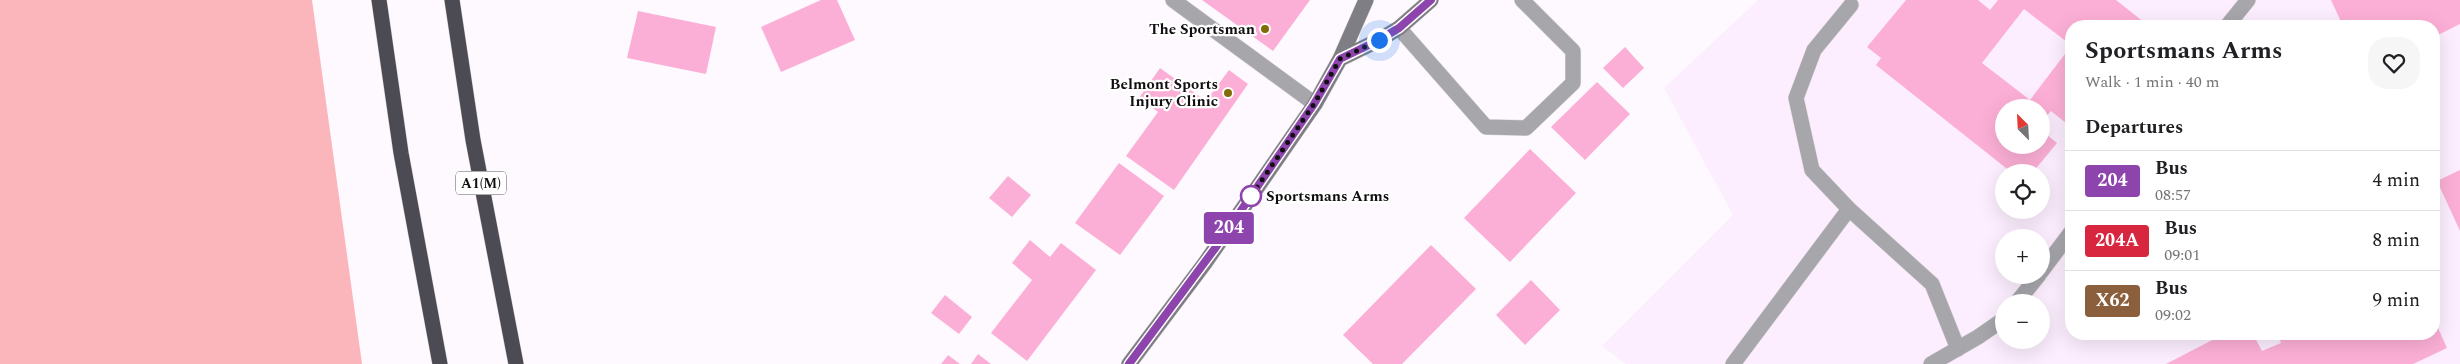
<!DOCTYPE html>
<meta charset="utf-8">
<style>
:root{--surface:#fff;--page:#f6f6f6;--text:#202124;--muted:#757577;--line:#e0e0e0}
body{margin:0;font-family:Spectral,serif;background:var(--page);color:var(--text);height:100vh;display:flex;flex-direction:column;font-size:19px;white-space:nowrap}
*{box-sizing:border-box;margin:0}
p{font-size:16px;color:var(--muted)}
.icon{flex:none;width:28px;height:28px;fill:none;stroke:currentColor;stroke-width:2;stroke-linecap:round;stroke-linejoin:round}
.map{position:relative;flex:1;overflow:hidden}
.sheet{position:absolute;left:2065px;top:20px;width:375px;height:320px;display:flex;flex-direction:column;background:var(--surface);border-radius:20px;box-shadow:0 5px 20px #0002}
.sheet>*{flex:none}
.badge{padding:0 10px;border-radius:4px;font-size:18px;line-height:32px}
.needle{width:32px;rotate:336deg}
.fabs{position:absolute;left:1995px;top:99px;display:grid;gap:10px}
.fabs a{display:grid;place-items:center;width:55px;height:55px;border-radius:50%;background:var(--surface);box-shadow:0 5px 20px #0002;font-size:25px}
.you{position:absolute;width:25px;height:25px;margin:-12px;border:4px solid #fff;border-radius:50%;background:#1a73e8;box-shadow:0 0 0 8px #1a73e833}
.map>.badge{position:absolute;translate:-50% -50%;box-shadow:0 0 0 2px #fff}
h2{padding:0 20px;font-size:19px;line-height:45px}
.round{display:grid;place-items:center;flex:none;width:52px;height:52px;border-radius:20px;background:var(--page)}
.summary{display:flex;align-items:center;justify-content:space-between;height:85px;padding:0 20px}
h1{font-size:24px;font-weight:700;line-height:38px}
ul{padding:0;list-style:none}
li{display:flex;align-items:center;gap:15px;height:60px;padding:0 20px;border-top:1px solid var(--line)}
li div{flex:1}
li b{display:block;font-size:19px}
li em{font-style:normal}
li .badge{min-width:55px;font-weight:700;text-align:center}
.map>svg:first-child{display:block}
.built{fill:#fceefe;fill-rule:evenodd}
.green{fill:#fab6bb}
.building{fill:#fcafd6}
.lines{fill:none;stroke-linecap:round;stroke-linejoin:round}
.lane-casing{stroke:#d8d4d9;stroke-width:16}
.secondary-casing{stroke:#d8d4d9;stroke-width:16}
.highway-casing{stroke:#d8d4d9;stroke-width:16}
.lane{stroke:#a7a6ab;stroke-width:15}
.secondary{stroke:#7f7e85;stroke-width:15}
.highway{stroke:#4c4a53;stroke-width:15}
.line-casing{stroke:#fff;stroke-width:11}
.line{stroke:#8e44ad;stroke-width:8}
.walk{stroke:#120f12;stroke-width:5;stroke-dasharray:0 9}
.poi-dot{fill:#816b04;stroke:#fff;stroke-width:2}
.stop-dot{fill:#fff;stroke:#8e44ad;stroke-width:2.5}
.labels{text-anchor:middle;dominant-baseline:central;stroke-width:4.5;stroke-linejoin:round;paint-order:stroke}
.shield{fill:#fff;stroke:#595759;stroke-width:1}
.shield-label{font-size:14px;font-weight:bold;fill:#120f12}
.poi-label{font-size:15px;font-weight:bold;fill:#120f12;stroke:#fff;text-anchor:end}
.stop-label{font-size:15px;font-weight:bold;fill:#120f12;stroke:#fff;text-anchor:start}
</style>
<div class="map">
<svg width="2460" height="364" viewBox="0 0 2460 364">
<rect width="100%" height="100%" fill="#fef9ff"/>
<path class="built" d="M1758 0H2460V364H1626L1602 346 1733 215 1664 88ZM2071 26H2434V334H2071ZM2004 108H2041V145H2004ZM2004 172H2041V210H2004ZM2004 238H2041V275H2004ZM2004 302H2041V340H2004Z"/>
<path class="green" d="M0 0H312L362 364H0Z"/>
<path class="building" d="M821 0H837L855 40 781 72 761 27Z
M1202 0H1310L1273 51Z
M1906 0H1978L1990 10 1998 0H2116L2145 23 2142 26H2071V45L2024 9 1982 63 2030 100 2071 46V127L2051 111 2041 123V108H2004V145H2041V130L2057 143 2033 172H2011L1876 65 1881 58 1867 47Z
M2331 0H2460V24L2434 37V26H2343Z
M638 11 716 27 706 74 627 58Z
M1625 47 1644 68 1623 88 1603 68Z
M1160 68 1206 101 1229 70 1248 84 1174 190 1126 156 1158 112 1139 98Z
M1597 82 1630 114 1585 160 1551 127Z
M1530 149 1576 193 1510 262 1464 218Z
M1119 163 1164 196 1120 255 1075 223Z
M2460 170V231L2437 181Z
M1008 176 1031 195 1012 217 989 198Z
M1030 240 1050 257 1061 243 1096 270 1027 361 991 333 1032 280 1012 263Z
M1431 245 1476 289 1402 364H1373L1343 335Z
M1531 280 1560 310 1525 345 1496 315Z
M945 295 972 317 959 334 931 313Z
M2434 319 2447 348 2413 364H2166L2224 334H2253L2262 351 2281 343 2279 338 2288 334H2434Z
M978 354 991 364H971Z
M948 355 960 364H941Z"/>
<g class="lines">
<defs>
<path id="lane" d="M1173 0 1315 104
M1851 5 1814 50 1796 98 1812 170 1849 209 1932 284 1958 349
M2227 26 2248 0
M1399 28 1486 127 1526 128 1573 83V51L1522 0
M2041 272 2071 232
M2017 302 2039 275
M1733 364 1849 209
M1931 364 1978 337 2004 319"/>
<path id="secondary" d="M1340 59 1379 40 1399 28 1431 0
M1129 364 1205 263 1315 104 1340 59 1366 0"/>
<path id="highway" d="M379 0 401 153 440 364
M452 0 473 140 516 364"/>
</defs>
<use href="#lane" class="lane-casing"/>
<use href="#secondary" class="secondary-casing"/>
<use href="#highway" class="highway-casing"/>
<use href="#lane" class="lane"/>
<use href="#secondary" class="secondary"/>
<use href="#highway" class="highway"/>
</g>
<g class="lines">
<defs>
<path id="line" d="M1129 364 1216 247 1314 104 1340 59 1379 40 1399 28 1431 0"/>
</defs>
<use href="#line" class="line-casing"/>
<use href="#line" class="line"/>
<path class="walk" d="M1251 196 1249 199 1314 104 1340 59 1379 40"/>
</g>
<g class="poi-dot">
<circle cx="1265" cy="29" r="5"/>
<circle cx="1228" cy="93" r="5"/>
</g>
<circle class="stop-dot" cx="1251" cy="196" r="10"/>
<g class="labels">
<rect class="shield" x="456" y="171.5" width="50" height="23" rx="4"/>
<g class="shield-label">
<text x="481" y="183">A1(M)</text>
</g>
<g class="poi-label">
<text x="1255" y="29">The Sportsman</text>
<text x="1218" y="84">Belmont Sports<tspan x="1218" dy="17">Injury Clinic</tspan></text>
</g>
<g class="stop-label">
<text x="1266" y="196">Sportsmans Arms</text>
</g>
</g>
</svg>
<div class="fabs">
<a><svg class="needle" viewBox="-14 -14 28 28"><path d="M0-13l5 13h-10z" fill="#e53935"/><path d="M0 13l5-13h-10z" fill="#757577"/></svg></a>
<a><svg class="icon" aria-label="locate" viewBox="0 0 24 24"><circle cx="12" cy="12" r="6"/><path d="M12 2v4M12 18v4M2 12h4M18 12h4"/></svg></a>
<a>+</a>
<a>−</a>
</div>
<div class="you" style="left:1379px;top:40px"></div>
<b class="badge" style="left:1229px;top:228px;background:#8e44ad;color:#fff">204</b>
<section class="sheet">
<div class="summary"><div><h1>Sportsmans Arms</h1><p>Walk · 1 min · 40 m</p></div><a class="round"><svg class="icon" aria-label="heart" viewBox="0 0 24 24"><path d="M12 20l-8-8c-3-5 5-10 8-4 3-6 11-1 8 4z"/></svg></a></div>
<h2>Departures</h2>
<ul>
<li><span class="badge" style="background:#8e44ad;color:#fff">204</span><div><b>Bus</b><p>08:57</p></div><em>4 min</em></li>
<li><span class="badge" style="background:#d7263d;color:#fff">204A</span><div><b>Bus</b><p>09:01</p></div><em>8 min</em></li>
<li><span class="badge" style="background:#8b5e3c;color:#fff">X62</span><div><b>Bus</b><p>09:02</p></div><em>9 min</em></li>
</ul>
</section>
</div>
